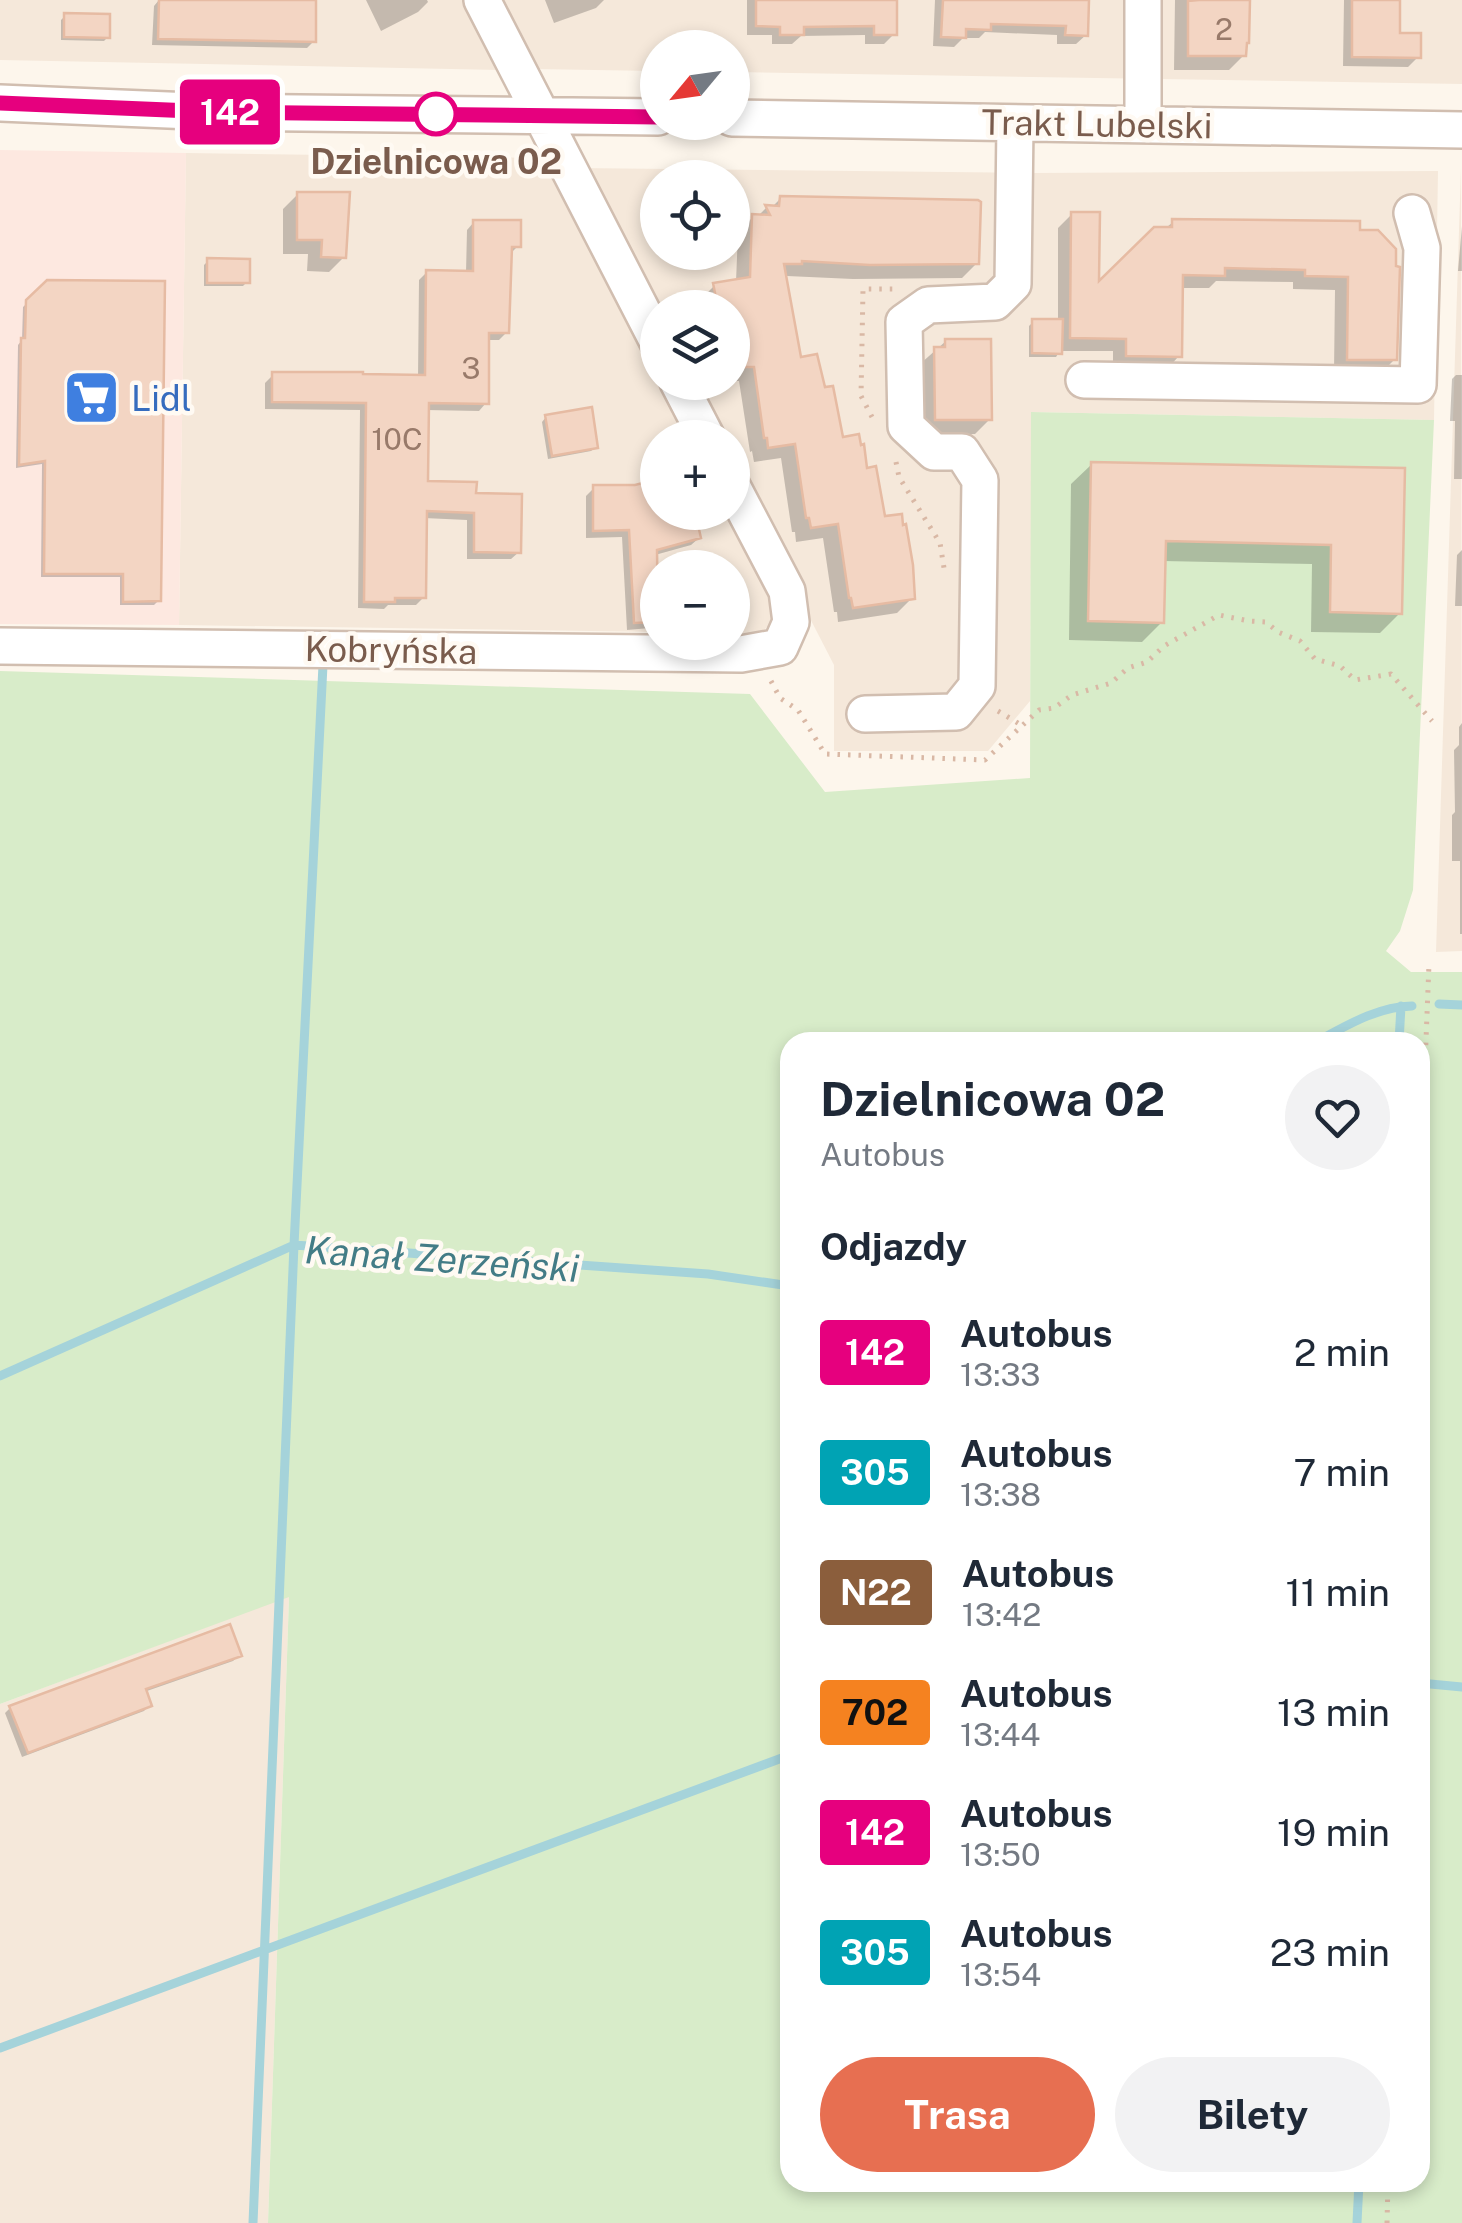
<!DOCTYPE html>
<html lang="pl">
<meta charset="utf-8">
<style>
:root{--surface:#fff;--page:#f2f2f3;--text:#1f2937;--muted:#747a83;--accent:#e76f51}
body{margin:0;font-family:"Public Sans",sans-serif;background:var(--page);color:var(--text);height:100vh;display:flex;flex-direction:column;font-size:38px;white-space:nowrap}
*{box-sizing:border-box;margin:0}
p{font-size:32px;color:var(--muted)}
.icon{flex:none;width:55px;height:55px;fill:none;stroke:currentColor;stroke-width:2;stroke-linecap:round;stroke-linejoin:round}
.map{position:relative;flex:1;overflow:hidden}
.drawer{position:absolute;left:780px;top:1032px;width:650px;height:1160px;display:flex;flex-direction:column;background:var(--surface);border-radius:30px;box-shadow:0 5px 15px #0003}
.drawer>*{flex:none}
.badge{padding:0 20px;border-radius:8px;font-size:35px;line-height:65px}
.needle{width:65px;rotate:241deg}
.tools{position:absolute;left:640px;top:30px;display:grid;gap:20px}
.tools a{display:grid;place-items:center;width:110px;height:110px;border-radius:50%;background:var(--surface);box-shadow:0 5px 15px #0003;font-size:50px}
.map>.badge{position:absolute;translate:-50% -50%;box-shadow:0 0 0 5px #fff}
h2{padding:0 40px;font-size:38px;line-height:90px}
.round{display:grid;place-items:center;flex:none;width:105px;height:105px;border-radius:52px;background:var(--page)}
.headline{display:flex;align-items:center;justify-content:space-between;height:170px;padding:0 40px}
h1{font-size:48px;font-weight:700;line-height:75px}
.primary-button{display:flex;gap:20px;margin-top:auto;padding:20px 40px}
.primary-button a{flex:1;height:115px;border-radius:60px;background:var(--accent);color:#fff;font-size:40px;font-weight:700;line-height:115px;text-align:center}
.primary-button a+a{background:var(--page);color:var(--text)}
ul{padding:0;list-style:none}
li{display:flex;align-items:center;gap:30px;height:120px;padding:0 40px}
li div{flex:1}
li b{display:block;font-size:38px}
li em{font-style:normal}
li .badge{min-width:110px;font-weight:700;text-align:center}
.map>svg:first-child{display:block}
.residential{fill:#f5e8da;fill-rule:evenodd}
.commercial{fill:#fde8e0}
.green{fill:#d8ecc9;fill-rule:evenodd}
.shadow{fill:#0003}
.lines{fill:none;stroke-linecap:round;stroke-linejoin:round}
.stream{stroke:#a5d3da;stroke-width:9}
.building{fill:#f3d5c3;stroke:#e6bba3;stroke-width:2.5}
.minor-casing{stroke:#d1beb0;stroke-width:40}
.path{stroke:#d9b8a5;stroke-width:5;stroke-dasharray:2.5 8;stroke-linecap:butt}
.minor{stroke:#fff;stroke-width:35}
.line-casing{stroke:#fff;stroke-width:22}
.line{stroke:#e6007e;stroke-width:15}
.stop-dot{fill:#fff;stroke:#e6007e;stroke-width:5}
.labels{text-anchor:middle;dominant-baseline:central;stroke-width:9;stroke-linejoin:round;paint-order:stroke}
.number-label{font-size:30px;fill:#987a6a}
.street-label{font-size:35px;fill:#7a5c4d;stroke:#fffaf3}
.stop-label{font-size:35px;font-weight:bold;fill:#7a5c4d;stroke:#fffaf3}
.shop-label{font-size:35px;fill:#366cbe;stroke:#fffaf3;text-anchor:start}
.water-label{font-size:38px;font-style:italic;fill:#437c86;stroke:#fffaf3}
</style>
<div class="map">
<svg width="1462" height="2223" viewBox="0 0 1462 2223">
<rect width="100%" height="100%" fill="#fdf6ec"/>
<path class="residential" d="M0 0H463L500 70 0 60Z
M500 0H1462V84L733 72 732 48H658L657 71 533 69Z
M186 153 543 158 657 371 658 382 663 383 693 437 658 438V512H732L775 591 777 615 761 634 733 633 732 568H658L657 632 179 625Z
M577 168 1033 173 1438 171 1434 420 1032 412 1030 701 988 751H834V665L733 469 732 438 716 437 688 383 732 382V308H658ZM658 178H732V252H658Z
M1461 168 1462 951 1436 952Z
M289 1596 268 2223H0V1704Z"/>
<path class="commercial" d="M0 150 186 153 179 625 0 624Z"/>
<path class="green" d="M1031 412 1434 420 1413 890 1400 931 1386 951 1411 972H1462V2223H268L289 1597 0 1704V671L750 694 825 792 1030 778ZM790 1042H1420V2182H790Z"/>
<path class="shadow" d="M159 0H314V41L307 48 152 45 154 6Z
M366 0H427L428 2 418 12 381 31Z
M545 0H604L596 8 554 23Z
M747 0H895L894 34 884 44H865V35L801 36 792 44H772V35H747Z
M935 0H1087L1086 35 1076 44H1057V35L985 32 979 38H963L954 47 933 46Z
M1175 0H1247L1244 55 1229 70H1174Z
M1344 0H1397L1398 35 1418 57 1408 67 1343 66Z
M65 16 108 37 104 41 61 40V20Z
M298 194 344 257 329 272 307 271 308 254H283V209Z
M781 198 977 263 962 278 853 279 787 276 784 279 799 359 841 439 865 470 912 598 897 613 838 622 837 612H834L823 538 796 542 795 532H792L781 458 754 462 752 451 750 452 739 381H732V308H701L700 300 715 285 736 282 738 232 753 217H757L766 208H771Z
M1072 214 1096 286 1173 222 1358 224 1395 359 1381 373 1334 372 1335 290 1293 289V282L1216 281 1209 288H1180L1179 356 1166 370 1113 369V351H1060L1056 357H1029V326L1033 322H1058V228Z
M474 222 518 246 510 254 507 332 499 340H486V403L479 411 426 410V483L474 496 519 552 511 559H467V520L424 518V597L416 605H388L384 609 358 608 360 410 265 409V383L273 375 418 377 419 280 427 272 466 273 467 230Z
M1462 226V271H1458Z
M208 261 247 282 243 286H204V265Z
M48 283 159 600 154 605H120V577H41L42 464 16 468 18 345 22 340 23 307Z
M946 341 990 419 975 434H921L920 364Z
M1456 375H1462V479H1454L1455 421H1450L1452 379Z
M546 417 596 447 591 451 548 459 542 422Z
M1092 464 1402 470 1400 613 1380 633 1311 632 1312 564 1163 561 1162 622 1142 642 1069 640 1071 484Z
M636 487 658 512 699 538 691 545 655 555 658 621 650 628 627 630 622 537 586 538V496L594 488Z
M1462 550V606H1455L1457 555Z
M1462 723V934H1460V861H1452V815L1455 812 1454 750 1459 745V727Z
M239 1655 233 1661 144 1692 149 1705 144 1711 22 1757 5 1713 10 1708Z"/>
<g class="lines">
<path class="stream" d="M1439 1004 1462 1005
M1316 1042C1346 1026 1376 1007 1412 1006
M1399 1042 1401 1006
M0 1376 294 1245 708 1274 790 1286
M1420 1683 1462 1687
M0 2048 790 1755
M253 2223 294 1245 323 665
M1357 2223 1359 2182"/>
</g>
<path class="building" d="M159 0H316V42L158 39Z
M756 0H897V35H874V26L804 27V35H780V27L756 26Z
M943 0H1089L1088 36 1065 35 1066 26 991 24V30L966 29V38L941 37Z
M1199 0H1250L1249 43H1247L1246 56H1188V1Z
M1352 0H1400V33H1421V58L1352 57Z
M64 13 110 14V38L64 37Z
M297 192H350L346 258 321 257 322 240H297Z
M780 196 978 200 981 202 979 264 870 265 802 261V264H784L801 357 817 354 825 387 833 386 843 437 859 434 861 445 864 444 867 468 876 466 885 516 902 514 903 525 906 524 913 565 915 599 853 608 851 598H849L838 524 811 528 809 518H806L795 444 768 448 767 438H764L754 367H732V308H718L713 283 750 277 752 214 770 215 765 205 779 206Z
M1071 212H1100L1099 281 1154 227H1172V219L1360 221V230H1378L1396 249V266L1400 267 1397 360H1347L1348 277 1305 276V270L1225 268V276L1183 275 1182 357 1126 356V339L1070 338Z
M473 220H521V247H512L509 333H489V404L429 403 428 481 477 482 476 493 522 494 521 553 474 552V513L427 511 426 598H395V602H364L366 403 272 402V372H363V374L425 375 426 270 473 271Z
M207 258 250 259V283H207Z
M47 280 165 281 161 601 123 602V574H44L45 461 19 465 21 338H25L26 300Z
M1032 319H1063L1062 354 1032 353Z
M945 339H991L992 420H935L934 347H945Z
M592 407 598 448 552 456 545 415Z
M1091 462 1405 468 1402 614 1330 612 1331 545 1166 541 1164 623 1088 621Z
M658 479V512H695L701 538 657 550 658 622 634 623 629 530 593 531V485H635Z
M230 1624 242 1656 146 1689 152 1706 28 1753 9 1706Z"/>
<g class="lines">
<defs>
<path id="minor" d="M482 0 658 342
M1143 0V124
M0 103 216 112 658 117
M732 118 1462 130
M1084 380 1418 385 1422 248 1412 213
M678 382 707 438
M0 646 741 654 780 647 791 622 787 591 732 486
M865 714 956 712 977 686 980 480 962 452H934L906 426 904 322 928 305 995 302 1013 284 1015 124"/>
</defs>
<use href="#minor" class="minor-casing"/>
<path class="path" d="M872 417 861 396 863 289H896
M896 462 899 477 940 543 944 568
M771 681 780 698 798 710 825 754 985 760 1039 710 1054 708 1072 695 1111 683 1128 668 1147 662 1164 646 1219 615 1249 621 1266 622 1278 632 1300 641 1315 659 1340 666 1355 680 1391 674 1432 721
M998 711 1021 725
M1420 1192 1429 964
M1387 2223 1388 2182"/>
<use href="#minor" class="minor"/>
</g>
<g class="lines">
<defs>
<path id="line" d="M0 103 216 112 658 117"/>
</defs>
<use href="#line" class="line-casing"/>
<use href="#line" class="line"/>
</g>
<defs>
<symbol id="supermarket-square" viewBox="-11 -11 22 22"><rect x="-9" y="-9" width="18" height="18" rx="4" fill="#3f7fe0" stroke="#fffaf3"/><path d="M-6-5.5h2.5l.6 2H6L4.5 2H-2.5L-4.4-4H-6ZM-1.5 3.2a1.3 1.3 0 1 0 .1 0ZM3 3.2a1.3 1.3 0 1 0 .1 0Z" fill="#fff"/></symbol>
</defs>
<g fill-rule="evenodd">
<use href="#supermarket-square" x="60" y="366" width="63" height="63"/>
</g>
<circle class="stop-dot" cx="436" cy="114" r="20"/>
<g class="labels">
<g class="number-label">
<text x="1224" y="29">2</text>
<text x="471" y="368">3</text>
<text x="397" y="439">10C</text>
</g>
<g class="street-label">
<text transform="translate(1097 124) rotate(1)">Trakt Lubelski</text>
<text transform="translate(391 650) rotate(1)">Kobryńska</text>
</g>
<g class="stop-label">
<text x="436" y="161">Dzielnicowa 02</text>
</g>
<g class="shop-label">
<text x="131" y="398">Lidl</text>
</g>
<g class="water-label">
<text transform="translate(442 1259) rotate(4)">Kanał Zerzeński</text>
</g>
</g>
</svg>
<div class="tools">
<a><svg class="needle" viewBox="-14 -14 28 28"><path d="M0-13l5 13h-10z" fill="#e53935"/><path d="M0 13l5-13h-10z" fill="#747a83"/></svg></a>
<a><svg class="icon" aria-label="locate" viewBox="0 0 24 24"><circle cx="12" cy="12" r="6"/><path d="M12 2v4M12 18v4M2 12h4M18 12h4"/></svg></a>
<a><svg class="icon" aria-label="layers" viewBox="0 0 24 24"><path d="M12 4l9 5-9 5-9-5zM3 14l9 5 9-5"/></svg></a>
<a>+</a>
<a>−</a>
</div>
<b class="badge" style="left:230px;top:112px;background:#e6007e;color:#fff">142</b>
<section class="drawer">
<div class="headline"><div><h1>Dzielnicowa 02</h1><p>Autobus</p></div><a class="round"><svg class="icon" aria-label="heart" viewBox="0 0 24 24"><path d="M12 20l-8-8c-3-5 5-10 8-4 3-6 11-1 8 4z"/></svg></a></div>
<h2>Odjazdy</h2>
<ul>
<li><span class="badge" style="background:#e6007e;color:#fff">142</span><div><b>Autobus</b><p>13:33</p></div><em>2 min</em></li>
<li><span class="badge" style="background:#00a3b4;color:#fff">305</span><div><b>Autobus</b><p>13:38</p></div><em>7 min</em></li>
<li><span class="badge" style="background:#8b5e3c;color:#fff">N22</span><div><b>Autobus</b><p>13:42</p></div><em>11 min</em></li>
<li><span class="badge" style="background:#f58220;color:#111">702</span><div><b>Autobus</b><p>13:44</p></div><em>13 min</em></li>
<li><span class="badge" style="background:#e6007e;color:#fff">142</span><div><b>Autobus</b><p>13:50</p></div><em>19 min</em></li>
<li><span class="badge" style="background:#00a3b4;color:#fff">305</span><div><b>Autobus</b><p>13:54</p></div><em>23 min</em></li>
</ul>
<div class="primary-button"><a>Trasa</a><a>Bilety</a></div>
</section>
</div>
